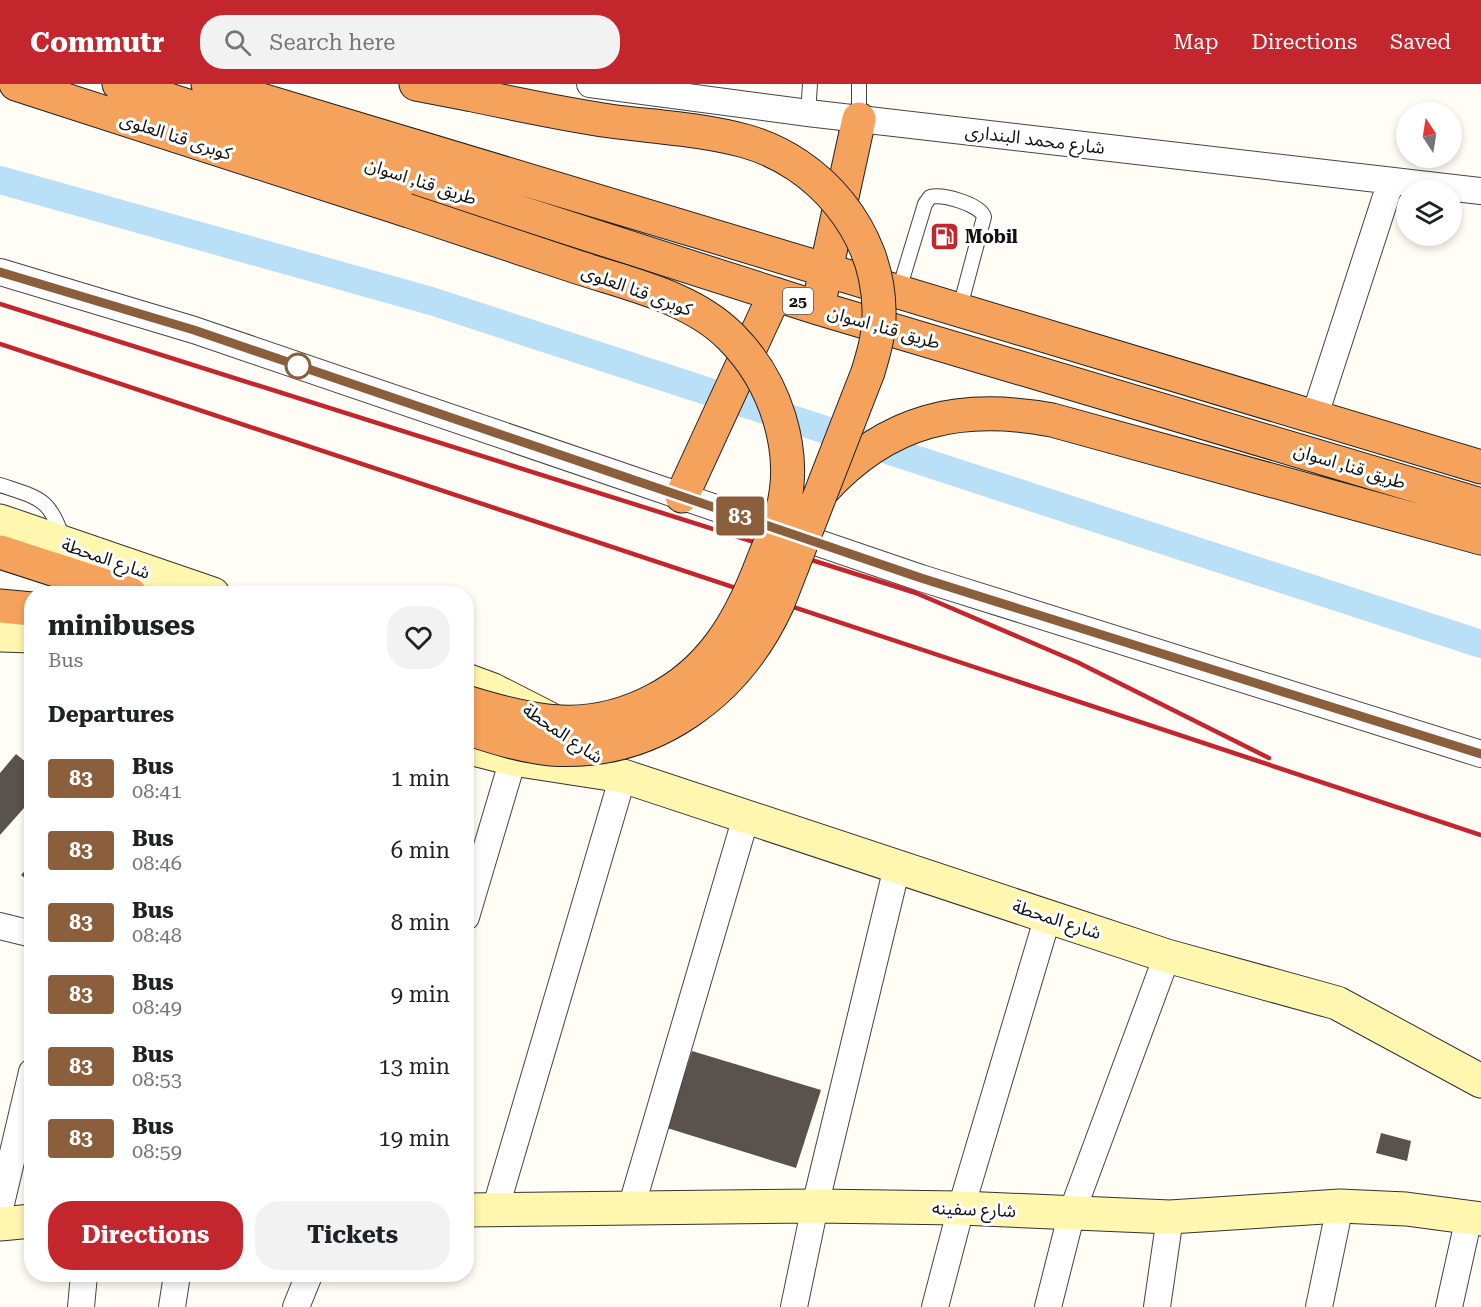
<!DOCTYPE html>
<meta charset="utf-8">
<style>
:root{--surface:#fff;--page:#f2f2f2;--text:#202124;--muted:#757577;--accent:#c4262e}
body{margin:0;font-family:"Roboto Serif","Noto Sans Arabic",serif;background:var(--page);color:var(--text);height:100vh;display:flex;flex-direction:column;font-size:22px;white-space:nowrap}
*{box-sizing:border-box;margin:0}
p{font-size:20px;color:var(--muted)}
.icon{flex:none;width:33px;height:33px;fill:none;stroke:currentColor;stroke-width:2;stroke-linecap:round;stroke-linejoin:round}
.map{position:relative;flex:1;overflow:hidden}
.side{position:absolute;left:24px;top:502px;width:450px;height:696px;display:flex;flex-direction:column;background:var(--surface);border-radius:24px;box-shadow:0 3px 9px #0003}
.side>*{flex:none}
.badge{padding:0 12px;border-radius:4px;font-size:21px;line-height:39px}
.needle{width:39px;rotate:348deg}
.fabs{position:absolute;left:1396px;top:18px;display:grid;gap:12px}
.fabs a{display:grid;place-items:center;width:66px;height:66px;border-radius:50%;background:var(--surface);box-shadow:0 3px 9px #0003;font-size:30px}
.map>.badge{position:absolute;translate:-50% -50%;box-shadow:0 0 0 3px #fff}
h2{padding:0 24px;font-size:22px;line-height:54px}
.round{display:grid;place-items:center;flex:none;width:63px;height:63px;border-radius:24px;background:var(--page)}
.headline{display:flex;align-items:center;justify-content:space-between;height:102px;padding:0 24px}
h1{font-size:28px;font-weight:700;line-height:45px}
.action{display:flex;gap:12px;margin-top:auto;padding:12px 24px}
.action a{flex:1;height:69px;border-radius:24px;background:var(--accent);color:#fff;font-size:24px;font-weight:700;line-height:69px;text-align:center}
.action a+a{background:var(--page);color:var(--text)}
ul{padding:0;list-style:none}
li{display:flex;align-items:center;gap:18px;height:72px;padding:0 24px}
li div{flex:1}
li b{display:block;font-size:22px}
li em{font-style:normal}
li .badge{min-width:66px;font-weight:700;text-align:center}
header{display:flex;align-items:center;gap:36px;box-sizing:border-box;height:84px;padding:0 30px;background:var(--accent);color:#fff}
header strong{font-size:28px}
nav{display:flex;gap:33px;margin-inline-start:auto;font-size:21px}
.search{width:420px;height:54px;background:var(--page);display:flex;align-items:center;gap:15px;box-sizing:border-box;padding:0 21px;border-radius:24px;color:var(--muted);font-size:22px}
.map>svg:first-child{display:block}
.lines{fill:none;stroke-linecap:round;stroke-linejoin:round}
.canal{stroke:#b9e0f7;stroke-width:28}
.building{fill:#5a524d}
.lane-casing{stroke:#444;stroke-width:16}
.street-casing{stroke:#444;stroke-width:28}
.secondary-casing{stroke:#333;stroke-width:35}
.highway-casing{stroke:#222;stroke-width:35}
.lane{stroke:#fff;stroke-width:14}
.street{stroke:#fff;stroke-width:26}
.secondary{stroke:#fff6b0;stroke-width:33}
.highway{stroke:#f5a25d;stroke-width:33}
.rail{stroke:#c4262e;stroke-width:4.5}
.highway-bridge-casing{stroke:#222;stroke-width:35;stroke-linecap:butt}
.highway-bridge{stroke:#f5a25d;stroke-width:33}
.line-casing{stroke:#fff;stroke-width:14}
.line{stroke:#8b5e3c;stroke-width:9}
.stop-dot{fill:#fff;stroke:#8b5e3c;stroke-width:3}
.labels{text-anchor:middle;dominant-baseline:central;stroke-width:6;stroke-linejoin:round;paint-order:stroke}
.shield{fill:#fff;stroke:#585858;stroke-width:1.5}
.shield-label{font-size:16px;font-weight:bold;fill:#111}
.street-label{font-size:18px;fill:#111;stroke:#fff}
.poi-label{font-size:18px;font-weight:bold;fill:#111;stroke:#fff;text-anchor:start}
</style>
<header>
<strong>Commutr</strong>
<div class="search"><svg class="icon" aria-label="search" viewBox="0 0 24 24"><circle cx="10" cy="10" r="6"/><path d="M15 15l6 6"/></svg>Search here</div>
<nav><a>Map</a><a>Directions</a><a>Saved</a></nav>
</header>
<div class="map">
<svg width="1481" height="1223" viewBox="0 0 1481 1223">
<rect width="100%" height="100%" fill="#fffdf5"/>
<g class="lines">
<path class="canal" d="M0 96 431 217 1481 560"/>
</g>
<path class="building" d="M16 670 32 683V715L0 751V689Z
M32 779V800L21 791Z
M692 967 821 1006 796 1084 667 1044Z
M1381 1049 1411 1057 1407 1077 1376 1069Z"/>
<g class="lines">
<defs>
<path id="lane" d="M859 0V35
M808 29 810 0
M898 209 925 120 930 113C943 110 980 120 984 133L959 227
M0 401C39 414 50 414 63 455"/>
<path id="street" d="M590 0 808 29 1481 107
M0 188 194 246 921 494 1481 670
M1314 334 1391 97
M466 833 513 675
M0 842 32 850
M0 1124 32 988
M631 1124 746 733
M495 1126 623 692
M81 1223 84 1191
M172 1223 177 1191
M296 1223 309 1191
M794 1223 815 1122 897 783
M935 1223 961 1124 1048 832
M1048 1223 1072 1128 1167 872
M1157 1223 1170 1133
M1319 1223 1340 1122
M1449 1223 1469 1133"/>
<path id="secondary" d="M0 437 213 510
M0 551 32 552
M466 596 493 606 548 634
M466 663 513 675 623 692 1167 872 1337 919 1481 997
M466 1126 815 1122 961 1124 1170 1133 1340 1122 1406 1125 1481 1135
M0 1140 32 1137"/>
<path id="highway" d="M16 0 406 126
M119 0 818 224 1481 421
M208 0 1481 383
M416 0 468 10
M821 209 859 35
M823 406C888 335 960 319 1052 336L1481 454
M682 412 775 210
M0 468 130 510
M0 522 32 525"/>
</defs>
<use href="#lane" class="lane-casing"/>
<use href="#street" class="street-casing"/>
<use href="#secondary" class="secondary-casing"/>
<use href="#highway" class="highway-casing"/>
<use href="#lane" class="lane"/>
<use href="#street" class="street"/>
<use href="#secondary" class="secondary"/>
<use href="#highway" class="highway"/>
<path class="rail" d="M0 220 916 509 1077 578 1269 674
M0 260 1481 751"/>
<defs>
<path id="highway-bridge" d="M406 126C463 145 520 164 577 183 628 200 692 213 731 253 775 297 799 367 782 428 776 446 768 464 761 482 739 539 711 587 655 616 589 651 533 639 466 618
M466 644C494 653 521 662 551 665 653 672 737 609 778 519L868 288C874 268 880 248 879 226 878 148 820 78 745 57 701 45 655 43 610 37 562 30 515 20 468 10"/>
</defs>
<use href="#highway-bridge" class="highway-bridge-casing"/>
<use href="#highway-bridge" class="highway-bridge"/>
</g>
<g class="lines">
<defs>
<path id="line" d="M0 188 194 246 921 494 1481 670"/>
</defs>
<use href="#line" class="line-casing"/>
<use href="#line" class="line"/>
</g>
<defs>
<symbol id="fuel-square" viewBox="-11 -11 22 22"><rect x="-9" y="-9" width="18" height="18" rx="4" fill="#c4262e" stroke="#fff"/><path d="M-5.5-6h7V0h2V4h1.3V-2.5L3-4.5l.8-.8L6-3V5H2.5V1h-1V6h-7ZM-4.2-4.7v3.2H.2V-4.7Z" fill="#fff"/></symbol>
</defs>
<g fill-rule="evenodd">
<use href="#fuel-square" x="928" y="136" width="33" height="33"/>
</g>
<circle class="stop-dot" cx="298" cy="282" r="12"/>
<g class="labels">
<rect class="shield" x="783" y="204" width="30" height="26" rx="4.5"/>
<g class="shield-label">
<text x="798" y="217">25</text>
</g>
<g class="street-label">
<text transform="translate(176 52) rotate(18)">كوبرى قنا العلوى</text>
<text transform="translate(1035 55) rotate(7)">شارع محمد البندارى</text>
<text transform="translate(421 97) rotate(18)">طريق قنا, اسوان</text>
<text transform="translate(637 206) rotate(20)">كوبرى قنا العلوى</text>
<text transform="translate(884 243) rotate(16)">طريق قنا, اسوان</text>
<text transform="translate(1350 382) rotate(17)">طريق قنا, اسوان</text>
<text transform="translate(106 474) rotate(19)">شارع المحطة</text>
<text transform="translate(563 649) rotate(34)">شارع المحطة</text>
<text transform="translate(1057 835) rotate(18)">شارع المحطة</text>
<text transform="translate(974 1125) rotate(2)">شارع سفينه</text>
</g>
<g class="poi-label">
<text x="965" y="152">Mobil</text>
</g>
</g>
</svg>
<div class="fabs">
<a><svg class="needle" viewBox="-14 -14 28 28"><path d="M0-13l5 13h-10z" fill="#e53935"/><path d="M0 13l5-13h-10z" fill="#757577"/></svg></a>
<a><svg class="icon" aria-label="layers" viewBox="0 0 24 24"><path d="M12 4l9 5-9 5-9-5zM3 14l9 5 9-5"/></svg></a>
</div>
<b class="badge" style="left:740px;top:432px;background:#8b5e3c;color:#fff">83</b>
<section class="side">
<div class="headline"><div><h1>minibuses</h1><p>Bus</p></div><a class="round"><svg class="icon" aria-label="heart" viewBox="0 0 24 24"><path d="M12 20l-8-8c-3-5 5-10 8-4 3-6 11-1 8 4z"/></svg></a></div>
<h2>Departures</h2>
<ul>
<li><span class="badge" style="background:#8b5e3c;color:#fff">83</span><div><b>Bus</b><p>08:41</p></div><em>1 min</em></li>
<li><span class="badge" style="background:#8b5e3c;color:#fff">83</span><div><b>Bus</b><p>08:46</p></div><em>6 min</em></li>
<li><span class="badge" style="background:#8b5e3c;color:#fff">83</span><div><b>Bus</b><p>08:48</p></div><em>8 min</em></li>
<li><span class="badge" style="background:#8b5e3c;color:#fff">83</span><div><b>Bus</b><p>08:49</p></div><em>9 min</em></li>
<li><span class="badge" style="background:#8b5e3c;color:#fff">83</span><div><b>Bus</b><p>08:53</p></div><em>13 min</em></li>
<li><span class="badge" style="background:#8b5e3c;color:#fff">83</span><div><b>Bus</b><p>08:59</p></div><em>19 min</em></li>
</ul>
<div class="action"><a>Directions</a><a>Tickets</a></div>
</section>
</div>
